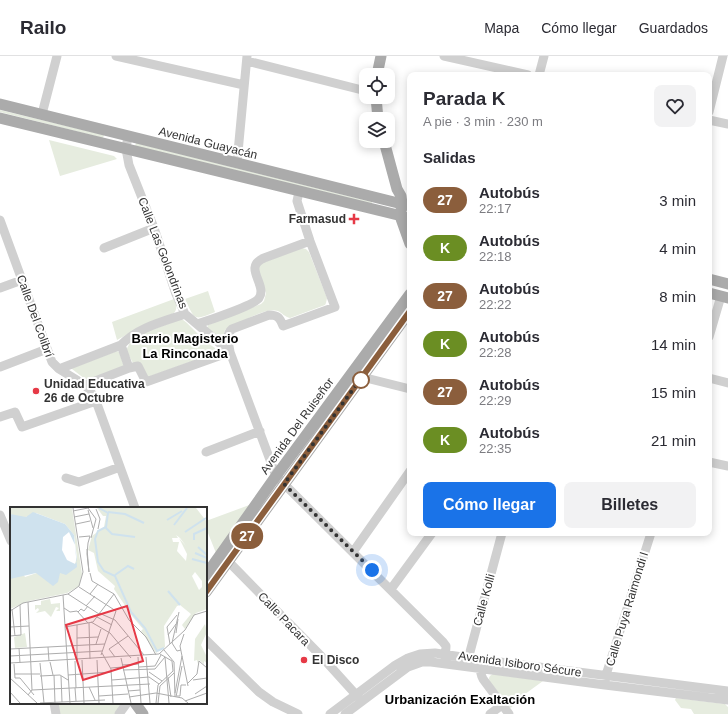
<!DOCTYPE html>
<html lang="es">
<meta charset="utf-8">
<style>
:root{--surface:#fff;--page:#f2f2f3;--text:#2b2b33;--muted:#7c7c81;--line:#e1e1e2;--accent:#1a73e8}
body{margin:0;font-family:Arial,sans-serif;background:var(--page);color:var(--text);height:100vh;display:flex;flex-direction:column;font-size:15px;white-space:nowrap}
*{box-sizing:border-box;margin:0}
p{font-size:13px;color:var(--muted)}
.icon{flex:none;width:22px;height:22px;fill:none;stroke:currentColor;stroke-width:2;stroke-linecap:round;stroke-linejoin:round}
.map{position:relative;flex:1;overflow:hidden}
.panel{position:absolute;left:407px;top:16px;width:305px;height:464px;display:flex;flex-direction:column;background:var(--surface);border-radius:8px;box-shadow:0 2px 10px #0003}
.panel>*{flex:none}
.badge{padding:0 8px;border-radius:13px;font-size:14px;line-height:26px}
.tools{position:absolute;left:359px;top:12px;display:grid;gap:8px}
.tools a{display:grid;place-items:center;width:36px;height:36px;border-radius:8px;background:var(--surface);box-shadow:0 2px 10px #0003;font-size:20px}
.you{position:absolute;width:20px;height:20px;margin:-10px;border:3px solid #fff;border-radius:50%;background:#1a73e8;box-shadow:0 0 0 6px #1a73e833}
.map>.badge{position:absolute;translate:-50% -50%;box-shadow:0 0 0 2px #fff}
h2{padding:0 16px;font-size:15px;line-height:36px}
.round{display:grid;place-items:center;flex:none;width:42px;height:42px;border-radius:8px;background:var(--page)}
.overview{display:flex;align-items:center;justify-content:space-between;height:68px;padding:0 16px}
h1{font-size:19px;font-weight:700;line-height:30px}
.button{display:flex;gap:8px;margin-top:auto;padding:8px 16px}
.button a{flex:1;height:46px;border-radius:8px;background:var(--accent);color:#fff;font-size:16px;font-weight:700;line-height:46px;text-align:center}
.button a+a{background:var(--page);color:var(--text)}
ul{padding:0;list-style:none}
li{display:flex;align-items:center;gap:12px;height:48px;padding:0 16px}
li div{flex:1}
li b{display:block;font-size:15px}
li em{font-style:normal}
li .badge{min-width:44px;font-weight:700;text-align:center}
header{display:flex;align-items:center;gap:24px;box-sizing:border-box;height:56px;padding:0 20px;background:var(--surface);border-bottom:1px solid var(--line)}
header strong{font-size:19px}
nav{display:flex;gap:22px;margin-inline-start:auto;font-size:14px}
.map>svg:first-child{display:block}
.green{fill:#e6ecdf}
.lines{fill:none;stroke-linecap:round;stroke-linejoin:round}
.minor{stroke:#d0d0d0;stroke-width:9}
.major{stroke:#ababab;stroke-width:11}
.line-casing{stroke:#fff;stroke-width:9}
.line{stroke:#8b5e3c;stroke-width:6}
.walk{stroke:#333;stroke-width:4;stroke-dasharray:0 7.2}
.poi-dot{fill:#e63946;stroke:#fff;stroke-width:1.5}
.stop-dot{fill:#fff;stroke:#8b5e3c;stroke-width:2}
.labels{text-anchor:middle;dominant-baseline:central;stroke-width:4;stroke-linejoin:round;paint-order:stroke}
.street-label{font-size:12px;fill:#333;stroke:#fff}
.poi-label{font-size:12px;font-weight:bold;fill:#333;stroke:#fff;text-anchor:start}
.neighbourhood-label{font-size:13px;font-weight:bold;fill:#000;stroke:#fff}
.inset-river{fill:none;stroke:#cfe2ee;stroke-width:2}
.inset-road{fill:none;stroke:#adadad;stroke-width:1}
.view{fill:#e63946;fill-opacity:0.15;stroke:#e63946;stroke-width:2}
.inset-edge{fill:none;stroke:#333;stroke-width:2}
</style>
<header>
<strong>Railo</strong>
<nav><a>Mapa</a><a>Cómo llegar</a><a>Guardados</a></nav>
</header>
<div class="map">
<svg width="728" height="658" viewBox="0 0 728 658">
<rect width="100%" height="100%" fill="#fff"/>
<path class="green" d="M0 54 104 79 103 82 0 56Z
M49 84 114 100 117 103 60 120Z
M136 87 372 146V149L135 90Z
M302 192 306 193 309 196 327 242 326 247 325 249 290 262C285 261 282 257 278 255 269 252 258 258 249 262V264L228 272 225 274 223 281 219 282 207 273 208 269 261 248 264 245 266 237 258 214 259 208Z
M208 235 215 256C193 265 195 264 185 243Z
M174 243C176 248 178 252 174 257L144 269 117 284 112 266Z
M182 263 187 267 206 286 215 292V297L148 321 133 307 126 294 131 285 143 277Z
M117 295 119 296 124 310 89 323H85L72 313V312Z
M252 448 216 497 206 472V465Z
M493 618 543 625 514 646 512 651 510 652 490 626C488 622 489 620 493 618Z
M676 642 725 648 728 651V658H694L691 653 681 652 675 644Z
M57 647H123L115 658H59Z"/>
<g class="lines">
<path class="minor" d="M116 0 244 29
M444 0 528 19
M247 5 366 35
M539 19 544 0
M709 56 723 0
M42 58 57 0
M709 64 728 68
M128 80 126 93 129 109 154 172 176 238 185 258 230 296 276 420 443 586 446 590 445 607
M237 107 247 0
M0 164 52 306 59 313 85 329 93 339 96 345 135 452
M104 192 154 172
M0 232 22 224
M197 268C207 265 255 249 259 242 268 229 242 211 264 202L310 185
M709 281 721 240
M121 289 129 312
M230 296C229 288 225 279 232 273L269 259C278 259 280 262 283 270L335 251 310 185 297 145 299 136
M0 311 47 293
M59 313 121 289C139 271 162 266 185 258
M358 318 362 321 410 333
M709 322 728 327
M85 329 129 312 138 310 146 326 230 296
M0 361 15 356 22 371 96 345
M206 396 260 375
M709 406 728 410
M66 422 79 426 120 411
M0 459 11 485
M353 496 410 415
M224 501 321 600 359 642
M391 533 432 477
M206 584 259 636 273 646 298 658
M467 607 502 477
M480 607C480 613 480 618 483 623L509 658
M605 626 606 619 651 477
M54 647 56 658
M119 658 127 647
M330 658 394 610 408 602 420 598 435 597 469 602 728 635
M345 658 408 611 422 606H431L605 629 728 644
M490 658 502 649"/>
<path class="major" d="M377 19 381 0
M376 41 378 63
M0 48 410 150
M0 62 410 162
M384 85 397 133 401 140 402 148 400 160 410 188
M709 223 728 228
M709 237 728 242
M206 519 276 420 410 238
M206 536 410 255
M135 647 143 658"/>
</g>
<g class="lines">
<defs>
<path id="line" d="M206 536 410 255"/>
</defs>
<use href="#line" class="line-casing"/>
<use href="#line" class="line"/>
<path class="walk" d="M361 324 362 321 284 428 372 514"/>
</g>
<g class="poi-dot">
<path d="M352 157h4v4h4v4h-4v4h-4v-4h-4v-4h4z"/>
<circle cx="36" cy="335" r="4"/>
<circle cx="304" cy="604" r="4"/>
</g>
<circle class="stop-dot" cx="361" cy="324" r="8"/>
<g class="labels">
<g class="street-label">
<text transform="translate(208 87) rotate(14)">Avenida Guayacán</text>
<text transform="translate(163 197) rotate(69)">Calle Las Golondrinas</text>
<text transform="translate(35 260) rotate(70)">Calle Del Colibrí</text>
<text transform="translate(297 370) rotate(-54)">Avenida Del Ruiseñor</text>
<text transform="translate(484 544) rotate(-75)">Calle Kolli</text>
<text transform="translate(627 553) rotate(-73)">Calle Puya Raimondi I</text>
<text transform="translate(284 563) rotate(46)">Calle Pacara</text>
<text transform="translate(520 608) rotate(8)">Avenida Isiboro Sécure</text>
</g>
<g class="poi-label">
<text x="346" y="163" text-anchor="end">Farmasud</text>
<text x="44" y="328">Unidad Educativa<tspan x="44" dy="14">26 de Octubre</tspan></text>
<text x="312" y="604">El Disco</text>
</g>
<g class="neighbourhood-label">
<text x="185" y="282">Barrio Magisterio<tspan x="185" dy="15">La Rinconada</tspan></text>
<text x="460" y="643">Urbanización Exaltación</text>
</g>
</g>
<g transform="translate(10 451)">
<rect width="197" height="197" fill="#fff"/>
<path d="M0 1H62L72 67 69 79 57 86 19 94 0 102V47L15 70 59 55 65 57 67 50 64 28 55 17 26 6 16 10H8L0 7ZM87 1H186L197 15V102L186 106 175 122 172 118 181 107 170 98 167 99 154 119 155 140 146 146 131 124 133 122 122 109 104 82 105 79 88 64 84 46 78 43 82 29 94 20 96 9H93ZM166 28 170 31 176 39 169 31 177 47 176 54 167 44 169 35H163L162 31H168ZM185 65 192 74V80L189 83 182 69ZM40 92 41 97 50 96V104H46L49 101 46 100 41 110 35 104 26 106 29 103 28 101 25 103V98H31V94ZM195 117 197 125 191 138 197 150V156L194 154V157L189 153 188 157 187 153 184 154 185 132ZM15 126 17 140 5 141 4 130Z" fill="#e6ecdf" fill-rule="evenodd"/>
<path d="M23 5 55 17 64 28 67 60 56 68 50 66 48 75 43 79 26 66 0 72V7L16 10ZM59 25 65 38 67 54 65 57 57 53 52 43 53 30Z" fill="#cfe2ee" fill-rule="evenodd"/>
<path class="inset-river" d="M89 1 98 6 96 20 88 24 85 32 88 55 94 64 105 69 121 105 135 121 147 144 154 141M98 5 115 7 134 16M157 13 172 4M164 18 177 1M96 21 102 27 125 30M175 25 196 11M184 33V27L197 21M188 40 197 48M185 46 197 51M182 52 197 56M105 68 118 59 124 62M158 84 170 98"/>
<path class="inset-road" d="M78 1 86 12 81 31M86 2 90 12 88 22M78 3 83 21M63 4 78 1M64 10 79 7M66 17 80 14M69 30 80 29 78 36 77 47 79 65 77 42M80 66 82 74 104 87 119 113 136 130 146 148M69 80 106 104M58 87 89 107M80 87 88 77M53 88 60 196M18 95 22 183 18 188M76 99 85 89M54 101 60 105 67 104 78 116M2 102 5 129M0 104 13 96 58 87 69 79 73 65 63 1M68 105 71 102 74 104 78 99M169 105 162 136 167 144 171 143M89 106 105 113 134 148M87 110 102 118M81 115 100 126 121 151M79 116 80 152M67 118V153M0 120 19 119M55 120 83 115 104 87M166 126 168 112M174 127 170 139 178 179M158 128 166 117M0 129 11 128 10 98M67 131 88 130M86 137 91 122M160 137 157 120 167 108M38 140 39 154M9 141 10 156M0 142 95 137M154 143 164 155 165 190M92 146 101 162 103 196M91 148 106 104M0 149 92 144M105 150 99 142 118 129M128 150 131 196M136 150 140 196M155 150 159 196M111 151 121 196M72 153 74 196M87 153 89 196M65 154 66 181M40 155 43 168M0 156 149 147 175 123 184 108 197 104M30 156 34 196M4 157 5 171M112 158 129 157M129 160 145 159 151 148M101 161 113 160M113 163 145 162 155 150M139 165 152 174M5 167H30M44 168 45 196M58 168 101 165M30 169 50 168 58 173M51 169 52 195M158 170 161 190M0 171 27 196M5 171H10L24 188M102 173 139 170 149 177M183 173 197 171M178 176 187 167 189 154 197 161M79 180 85 193M65 181 66 194M22 183 140 177M118 184 130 183M0 185 10 196M165 186 172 149M185 187 197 179M89 189 118 187M167 189H170L171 178H176M119 190 146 186 172 191 178 196M166 190 172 159M175 194 197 186M30 196 95 193M146 196 148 178 163 164 162 154 150 147M148 196 150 179 164 166"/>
<path class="view" d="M117 99 133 154 73 173 56 118Z"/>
<rect width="197" height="197" class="inset-edge"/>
</g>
</svg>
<div class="tools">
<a><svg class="icon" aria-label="locate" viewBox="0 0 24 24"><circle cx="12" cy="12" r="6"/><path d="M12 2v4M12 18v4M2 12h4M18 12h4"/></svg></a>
<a><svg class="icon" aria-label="layers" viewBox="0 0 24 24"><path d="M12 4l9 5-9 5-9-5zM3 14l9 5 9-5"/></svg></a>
</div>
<div class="you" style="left:372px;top:514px"></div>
<b class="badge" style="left:247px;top:480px;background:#8b5e3c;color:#fff">27</b>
<section class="panel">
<div class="overview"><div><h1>Parada K</h1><p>A pie · 3 min · 230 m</p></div><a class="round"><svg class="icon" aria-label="heart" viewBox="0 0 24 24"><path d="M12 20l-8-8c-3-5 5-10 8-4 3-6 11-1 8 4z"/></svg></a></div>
<h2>Salidas</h2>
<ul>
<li><span class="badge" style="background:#8b5e3c;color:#fff">27</span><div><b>Autobús</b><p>22:17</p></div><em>3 min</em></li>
<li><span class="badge" style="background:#6b8e23;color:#fff">K</span><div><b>Autobús</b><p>22:18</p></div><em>4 min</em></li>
<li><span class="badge" style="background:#8b5e3c;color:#fff">27</span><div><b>Autobús</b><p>22:22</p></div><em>8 min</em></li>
<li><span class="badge" style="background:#6b8e23;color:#fff">K</span><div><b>Autobús</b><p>22:28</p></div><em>14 min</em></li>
<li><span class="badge" style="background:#8b5e3c;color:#fff">27</span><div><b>Autobús</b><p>22:29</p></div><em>15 min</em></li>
<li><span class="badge" style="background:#6b8e23;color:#fff">K</span><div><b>Autobús</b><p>22:35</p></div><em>21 min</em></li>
</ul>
<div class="button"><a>Cómo llegar</a><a>Billetes</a></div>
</section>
</div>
